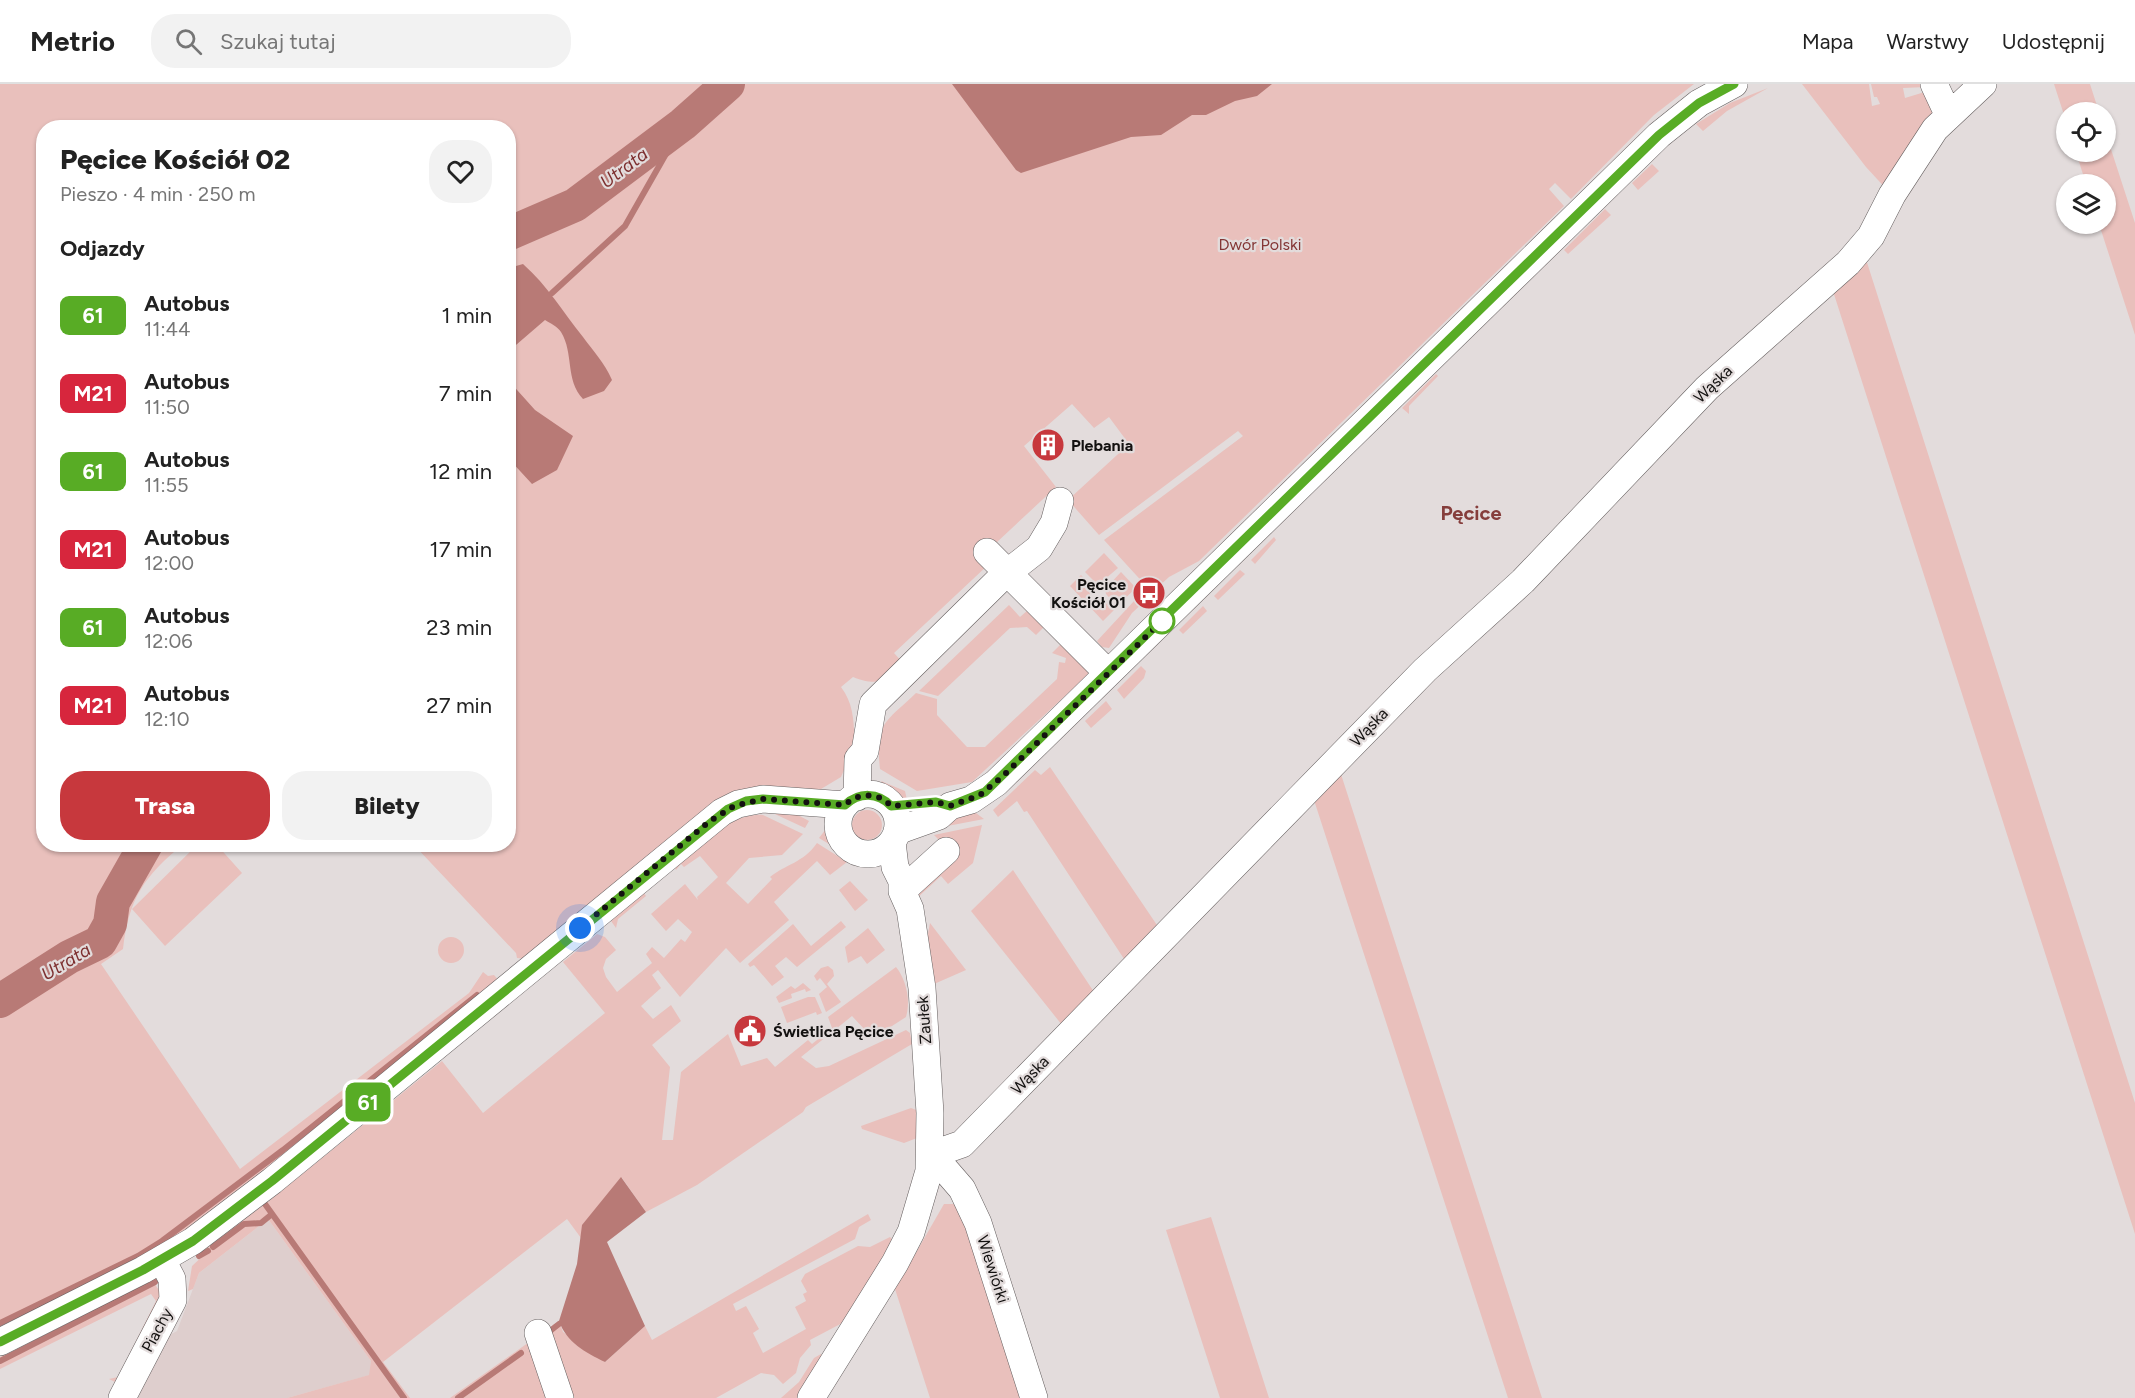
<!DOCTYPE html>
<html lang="pl">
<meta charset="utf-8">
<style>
:root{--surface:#fff;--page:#f2f2f2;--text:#222;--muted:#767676;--line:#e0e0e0;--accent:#c7383d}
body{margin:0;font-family:Figtree,sans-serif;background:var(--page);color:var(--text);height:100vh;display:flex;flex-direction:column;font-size:22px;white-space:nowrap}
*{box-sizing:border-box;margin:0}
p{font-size:20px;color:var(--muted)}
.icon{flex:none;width:33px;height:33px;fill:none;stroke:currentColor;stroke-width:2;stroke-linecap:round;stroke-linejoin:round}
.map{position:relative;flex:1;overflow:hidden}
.sheet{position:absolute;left:36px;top:36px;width:480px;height:732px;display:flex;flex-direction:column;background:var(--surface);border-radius:24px;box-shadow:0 2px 4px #0004}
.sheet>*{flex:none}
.badge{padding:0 12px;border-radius:9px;font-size:21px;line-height:39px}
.fabs{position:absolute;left:2056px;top:18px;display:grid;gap:12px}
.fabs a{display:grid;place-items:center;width:60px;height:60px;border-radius:50%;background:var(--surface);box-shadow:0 2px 4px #0004;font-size:30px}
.you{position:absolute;width:30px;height:30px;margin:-15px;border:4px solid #fff;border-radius:50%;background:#1a73e8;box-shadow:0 0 0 9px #1a73e833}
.map>.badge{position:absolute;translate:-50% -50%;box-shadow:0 0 0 3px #fff}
h2{padding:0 24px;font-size:22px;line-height:54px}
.round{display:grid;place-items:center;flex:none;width:63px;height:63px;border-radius:24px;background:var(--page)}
.summary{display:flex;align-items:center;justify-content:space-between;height:102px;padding:0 24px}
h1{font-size:28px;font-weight:800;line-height:45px}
.action{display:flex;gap:12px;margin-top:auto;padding:12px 24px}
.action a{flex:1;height:69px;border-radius:24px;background:var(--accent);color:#fff;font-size:24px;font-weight:800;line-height:69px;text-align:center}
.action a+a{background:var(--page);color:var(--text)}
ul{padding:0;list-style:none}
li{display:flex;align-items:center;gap:18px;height:78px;padding:0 24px}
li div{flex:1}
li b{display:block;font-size:22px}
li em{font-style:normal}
li .badge{min-width:66px;font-weight:700;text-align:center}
header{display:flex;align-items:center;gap:36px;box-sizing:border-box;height:84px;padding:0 30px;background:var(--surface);border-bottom:2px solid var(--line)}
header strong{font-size:28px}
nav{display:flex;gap:33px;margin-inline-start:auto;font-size:21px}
.search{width:420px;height:54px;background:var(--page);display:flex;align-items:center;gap:15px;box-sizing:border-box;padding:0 21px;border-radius:24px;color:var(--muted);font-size:22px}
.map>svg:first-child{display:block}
.built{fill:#dececd}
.green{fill:#e9c0bc}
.water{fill:#b87a76}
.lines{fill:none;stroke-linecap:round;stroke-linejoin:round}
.stream{stroke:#b87a76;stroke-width:6}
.river{stroke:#b87a76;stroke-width:34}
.minor-casing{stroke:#655f5f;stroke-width:28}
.minor{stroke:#fff;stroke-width:27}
.line-casing{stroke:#fff;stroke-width:14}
.line{stroke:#58ac25;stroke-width:9}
.walk{stroke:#131110;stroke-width:6;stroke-dasharray:0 10.8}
.stop-dot{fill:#fff;stroke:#58ac25;stroke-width:3}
.labels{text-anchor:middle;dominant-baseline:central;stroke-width:4.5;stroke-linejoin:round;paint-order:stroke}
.park-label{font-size:16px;fill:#843635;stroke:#e3dcdc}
.street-label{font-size:16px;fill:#131110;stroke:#e3dcdc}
.poi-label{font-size:16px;font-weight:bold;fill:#131110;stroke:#e3dcdc;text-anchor:start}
.water-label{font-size:18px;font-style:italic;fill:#7d2f2f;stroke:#e3dcdc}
.quarter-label{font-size:20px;font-weight:bold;fill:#863e3c;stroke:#e3dcdc}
</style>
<header>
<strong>Metrio</strong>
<div class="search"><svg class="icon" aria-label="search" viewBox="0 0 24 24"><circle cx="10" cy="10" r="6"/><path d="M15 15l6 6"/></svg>Szukaj tutaj</div>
<nav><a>Mapa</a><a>Warstwy</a><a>Udostępnij</a></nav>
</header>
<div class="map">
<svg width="2135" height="1314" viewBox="0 0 2135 1314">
<rect width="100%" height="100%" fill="#e3dcdc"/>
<path class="built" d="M268 1135 371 1277 370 1291 287 1314H135L166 1253 177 1247 199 1189Z"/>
<path class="green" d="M0 0H1694L1654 31 1571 115 1555 99 1549 105 1564 122 1199 477 1169 493 1155 506 1152 503 1142 512 1146 516 1132 529 1109 564 1102 563 1097 557 1147 503 1104 456 1243 352 1238 347 1099 451 1068 416 1129 360 1109 333 1094 344 1072 320 1024 362 1056 403 981 473 988 481 894 569 904 580C885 597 879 603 853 593L841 603C859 626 853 658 854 686H844L841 693 821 705 820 711 768 706 527 875 517 874 516 869 414 761 508 760V44H44V760L182 761C144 793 129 814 123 865L101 880 240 1085 469 909 483 888 488 892 494 891 500 898 189 1147 0 1247Z
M1802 0H1869L1872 22 1880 20 1877 13H1874L1871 0H1925L1926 3 1903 4 1905 14 1928 7 1934 27 1889 108 1866 83Z
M2054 0H2090L2099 28H2067V40Z
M1768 4 1727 27 1703 47 1696 40 1730 19Z
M2106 50 2135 139V251L2099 140H2106V100H2086L2076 68H2106Z
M1652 80 1659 87 1638 106 1632 99Z
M1605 125 1611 131 1568 170 1564 166Z
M1864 169 2135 1019V1150L1832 204Z
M1436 290 1438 292 1409 322V330L1402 324Z
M1274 453 1276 456 1255 480 1251 476Z
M1104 469 1118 484 1098 501 1085 488Z
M1240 486 1245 490 1218 516 1214 512Z
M1121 488 1136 504 1117 522 1106 510 1105 505Z
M1081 491 1094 505 1085 518 1070 502Z
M1097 512H1102L1114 526 1103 537 1088 521Z
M1009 521 1020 533 1028 526 1044 543 1036 551 1027 543 1010 544 938 612 919 607Z
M1203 522 1207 527 1183 550 1179 546Z
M1064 557 1092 587 972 698 917 707 880 685C875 638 885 639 916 609L937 615V631L967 663H985L1057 595 1059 578 1065 579 1066 574 1052 569Z
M1141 582 1146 587 1144 594 1124 615 1117 606Z
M1106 617 1112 625 1091 644 1085 637Z
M1050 683 1161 847 1128 881 1027 727 1024 728 1017 717 998 733 993 726 1035 686 1041 691Z
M1339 684 1542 1314H1508L1313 713Z
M881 697 905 707 907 716 889 710Z
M764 725 796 730 809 737 805 744Z
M972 726 984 735 937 744Z
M852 741a15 15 0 1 1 30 0a15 15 0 1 1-30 0Z
M763 731 803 750 782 771 749 774 726 799 748 820 772 795 770 793C786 780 803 779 817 759L847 778 830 791 817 777 774 818 789 836 740 879 726 864 680 913 658 886 652 891 661 904 641 922 653 935 671 921 681 937 652 961 670 983 662 1056H673L681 988 728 950 741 982 767 974 775 983 808 956 812 960 832 944 828 933 896 883C906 895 911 916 906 933L892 942 872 950 865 946 852 932 801 973 816 984 829 982 906 946 910 949 912 960 806 1023 803 1028 697 1101 646 1128 622 1094 581 1154 567 1135 383 1278 410 1314H287L369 1291 371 1277 268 1135 199 1189 193 1205 188 1207 192 1182 207 1168 205 1164 269 1117 442 977 483 1029 605 929 563 878 597 850 605 853 616 866 606 875 603 884 606 893 617 908 652 879 646 870 652 863 664 874 681 855 685 858 692 848 678 835 666 847 651 830 685 800 698 816 697 813 718 793 700 772 684 783 681 780 676 786 675 784C699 764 729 728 763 731Z
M982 741 973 779 948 800 941 792 916 815 918 805 953 770 934 751Z
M826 745 847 771 819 754Z
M197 761H217L242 789 165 862 132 825Z
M1013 786 1096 911 1066 946 971 827Z
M850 797 868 816 855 827 839 806Z
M644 809 646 812 618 835 616 844 611 837Z
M841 837 846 843 797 883 786 873 775 882 784 893 772 902 754 881 750 883 748 880 793 840 811 862Z
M930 839 966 886 934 900 927 855Z
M868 844 885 866 867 880 861 872 848 879 845 863Z
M438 866a13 13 0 1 1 26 0a13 13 0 1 1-26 0Z
M828 882 833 886 834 892 827 900 841 918 826 928 819 910 827 903 820 894 817 897 814 892 821 884Z
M803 899 811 906 806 908 805 905 791 910 792 914 779 919 776 913 791 902 795 905Z
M808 913H815L822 929 817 931 816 928 787 939 781 923Z
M911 1024 919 1027 917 1054 904 1059 862 1045 861 1042Z
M944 1120H958L1020 1314H930L895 1205Z
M868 1130 871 1136 859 1143 855 1155 733 1220 736 1227 746 1222 759 1245 753 1249 763 1269 806 1245 795 1223 806 1217 803 1210 807 1208 801 1197 805 1190 858 1162 870 1163 890 1153 894 1157 846 1237 810 1256 811 1261 800 1274 796 1289 783 1300 774 1291 761 1289 716 1314H450L559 1237 563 1248 605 1278 645 1242 652 1256Z
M1211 1133 1269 1314H1220L1166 1146Z
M153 1197 162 1211 117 1299 109 1295 118 1293 156 1217 151 1210 0 1285V1273Z
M821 1270 823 1274 797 1314H781L799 1298 814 1274Z"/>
<path class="water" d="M952 0H1272L1257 12 1235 17 1206 31H1192L1161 51 1131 53 1021 89 1016 86Z
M523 180C548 202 562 227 583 253 594 268 604 278 612 296L604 307 583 315C565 296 574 269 561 248 558 243 550 239 545 236L509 267V184Z
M509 297 535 326 573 352 557 386 532 400 509 375Z
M621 1093 646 1128 607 1158 645 1242 605 1278C585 1268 567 1259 559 1237L577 1180 582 1141Z"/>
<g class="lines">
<path class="stream" d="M552 209 625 142 683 40
M265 1120 404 1314
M213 1163 244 1140 261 1139 272 1130
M199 1172 208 1167
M0 1239 138 1172 162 1157 283 1066 477 911
M550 1247 559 1240
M0 1277 155 1198
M458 1314 521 1269"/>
<path class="river" d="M508 150 575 121 683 40 728 0
M0 917 69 873 100 858 110 840 113 818 146 760"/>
<defs>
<path id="minor" d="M1934 0 1948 30
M987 468 1108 589
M838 740a30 30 0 1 1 60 0a30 30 0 1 1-60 0Z
M857 713 858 675 865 667 873 620 1002 493 1039 464 1054 439 1060 417
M897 747 939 732 950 722 971 716 996 699 1659 51 1699 19 1734 0
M902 807 946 767
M930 1068 942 1067 962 1060 1425 586 1523 497 1707 304 1848 179 1871 152 1892 111 1935 45 1983 0
M930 1068 962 1105 978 1139 1034 1314
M538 1249 560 1314
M0 1258 143 1186 193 1157 272 1097 722 728 738 720 763 715 845 721
M122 1314 173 1216 172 1195 162 1176
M811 1314 895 1179 911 1148 929 1087 930 1029 922 904 910 825 902 807V797L895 783 892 758"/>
</defs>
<use href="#minor" class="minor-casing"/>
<use href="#minor" class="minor"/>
</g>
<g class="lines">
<defs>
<path id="line" d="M0 1258 143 1186 193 1157 272 1097 728 725 746 717 763 715 845 721C859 708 878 708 891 722L936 718 950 722 985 708 1659 51 1699 19 1734 0"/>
</defs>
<use href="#line" class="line-casing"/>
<use href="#line" class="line"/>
<path class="walk" d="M580 844 710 737 734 722 763 715 845 721C859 708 878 708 891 722L936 718 950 722 980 711 1003 692 1162 537"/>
</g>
<defs>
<symbol id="building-disc" viewBox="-11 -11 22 22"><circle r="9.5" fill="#c7383d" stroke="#e3dcdc"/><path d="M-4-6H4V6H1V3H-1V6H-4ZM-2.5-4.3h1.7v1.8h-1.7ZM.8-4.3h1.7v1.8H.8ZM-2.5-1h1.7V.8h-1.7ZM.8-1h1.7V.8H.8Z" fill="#fff"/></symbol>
<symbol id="bus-disc" viewBox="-11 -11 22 22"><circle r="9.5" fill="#c7383d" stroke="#e3dcdc"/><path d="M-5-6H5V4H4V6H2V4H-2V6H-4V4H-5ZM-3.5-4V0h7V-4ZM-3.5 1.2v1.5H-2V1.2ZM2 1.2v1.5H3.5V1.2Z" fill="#fff"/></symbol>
<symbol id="civic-disc" viewBox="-11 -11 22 22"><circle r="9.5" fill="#c7383d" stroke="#e3dcdc"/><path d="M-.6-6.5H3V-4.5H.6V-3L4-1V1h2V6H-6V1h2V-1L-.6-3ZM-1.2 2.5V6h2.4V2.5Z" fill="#fff"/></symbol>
</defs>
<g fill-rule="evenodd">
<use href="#building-disc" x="1029" y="342" width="38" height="38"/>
<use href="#bus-disc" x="1130" y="490" width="38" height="38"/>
<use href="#civic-disc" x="731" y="928" width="38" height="38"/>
</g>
<circle class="stop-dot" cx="1162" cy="537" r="12"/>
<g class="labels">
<g class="park-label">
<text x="1260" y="160">Dwór Polski</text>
</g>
<g class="street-label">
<text transform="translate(1713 300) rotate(-44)">Wąska</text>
<text transform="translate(1369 643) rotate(-46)">Wąska</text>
<text transform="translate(924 936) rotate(-94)">Zaułek</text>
<text transform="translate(1030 991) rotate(-46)">Wąska</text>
<text transform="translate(993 1185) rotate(72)">Wiewiórki</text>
<text transform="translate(157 1246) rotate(-62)">Piachy</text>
</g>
<g class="poi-label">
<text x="1071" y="361">Plebania</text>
<text x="1126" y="500" text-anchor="end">Pęcice<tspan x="1126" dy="18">Kościół 01</tspan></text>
<text x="773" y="947">Świetlica Pęcice</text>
</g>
<g class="water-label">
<text transform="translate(624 84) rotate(-37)">Utrata</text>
<text transform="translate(66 878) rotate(-31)">Utrata</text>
</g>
<g class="quarter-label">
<text x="1471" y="429">Pęcice</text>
</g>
</g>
</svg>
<div class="fabs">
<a><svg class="icon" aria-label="locate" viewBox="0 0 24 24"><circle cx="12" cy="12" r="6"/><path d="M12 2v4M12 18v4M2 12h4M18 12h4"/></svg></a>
<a><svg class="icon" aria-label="layers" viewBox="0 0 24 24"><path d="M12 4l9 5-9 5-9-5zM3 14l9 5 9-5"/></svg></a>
</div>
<div class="you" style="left:580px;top:844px"></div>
<b class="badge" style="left:368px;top:1018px;background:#58ac25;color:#fff">61</b>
<section class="sheet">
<div class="summary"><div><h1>Pęcice Kościół 02</h1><p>Pieszo · 4 min · 250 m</p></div><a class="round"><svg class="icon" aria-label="heart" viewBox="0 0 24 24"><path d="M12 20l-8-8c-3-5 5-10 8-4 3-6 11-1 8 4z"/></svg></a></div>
<h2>Odjazdy</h2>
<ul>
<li><span class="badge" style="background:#58ac25;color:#fff">61</span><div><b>Autobus</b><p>11:44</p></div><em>1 min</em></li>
<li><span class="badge" style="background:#d7263d;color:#fff">M21</span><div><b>Autobus</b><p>11:50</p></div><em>7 min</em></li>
<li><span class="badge" style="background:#58ac25;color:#fff">61</span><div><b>Autobus</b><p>11:55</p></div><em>12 min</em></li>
<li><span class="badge" style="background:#d7263d;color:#fff">M21</span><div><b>Autobus</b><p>12:00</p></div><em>17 min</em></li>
<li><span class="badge" style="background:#58ac25;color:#fff">61</span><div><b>Autobus</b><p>12:06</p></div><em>23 min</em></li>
<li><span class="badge" style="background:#d7263d;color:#fff">M21</span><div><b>Autobus</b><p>12:10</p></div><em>27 min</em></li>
</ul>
<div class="action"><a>Trasa</a><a>Bilety</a></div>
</section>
</div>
